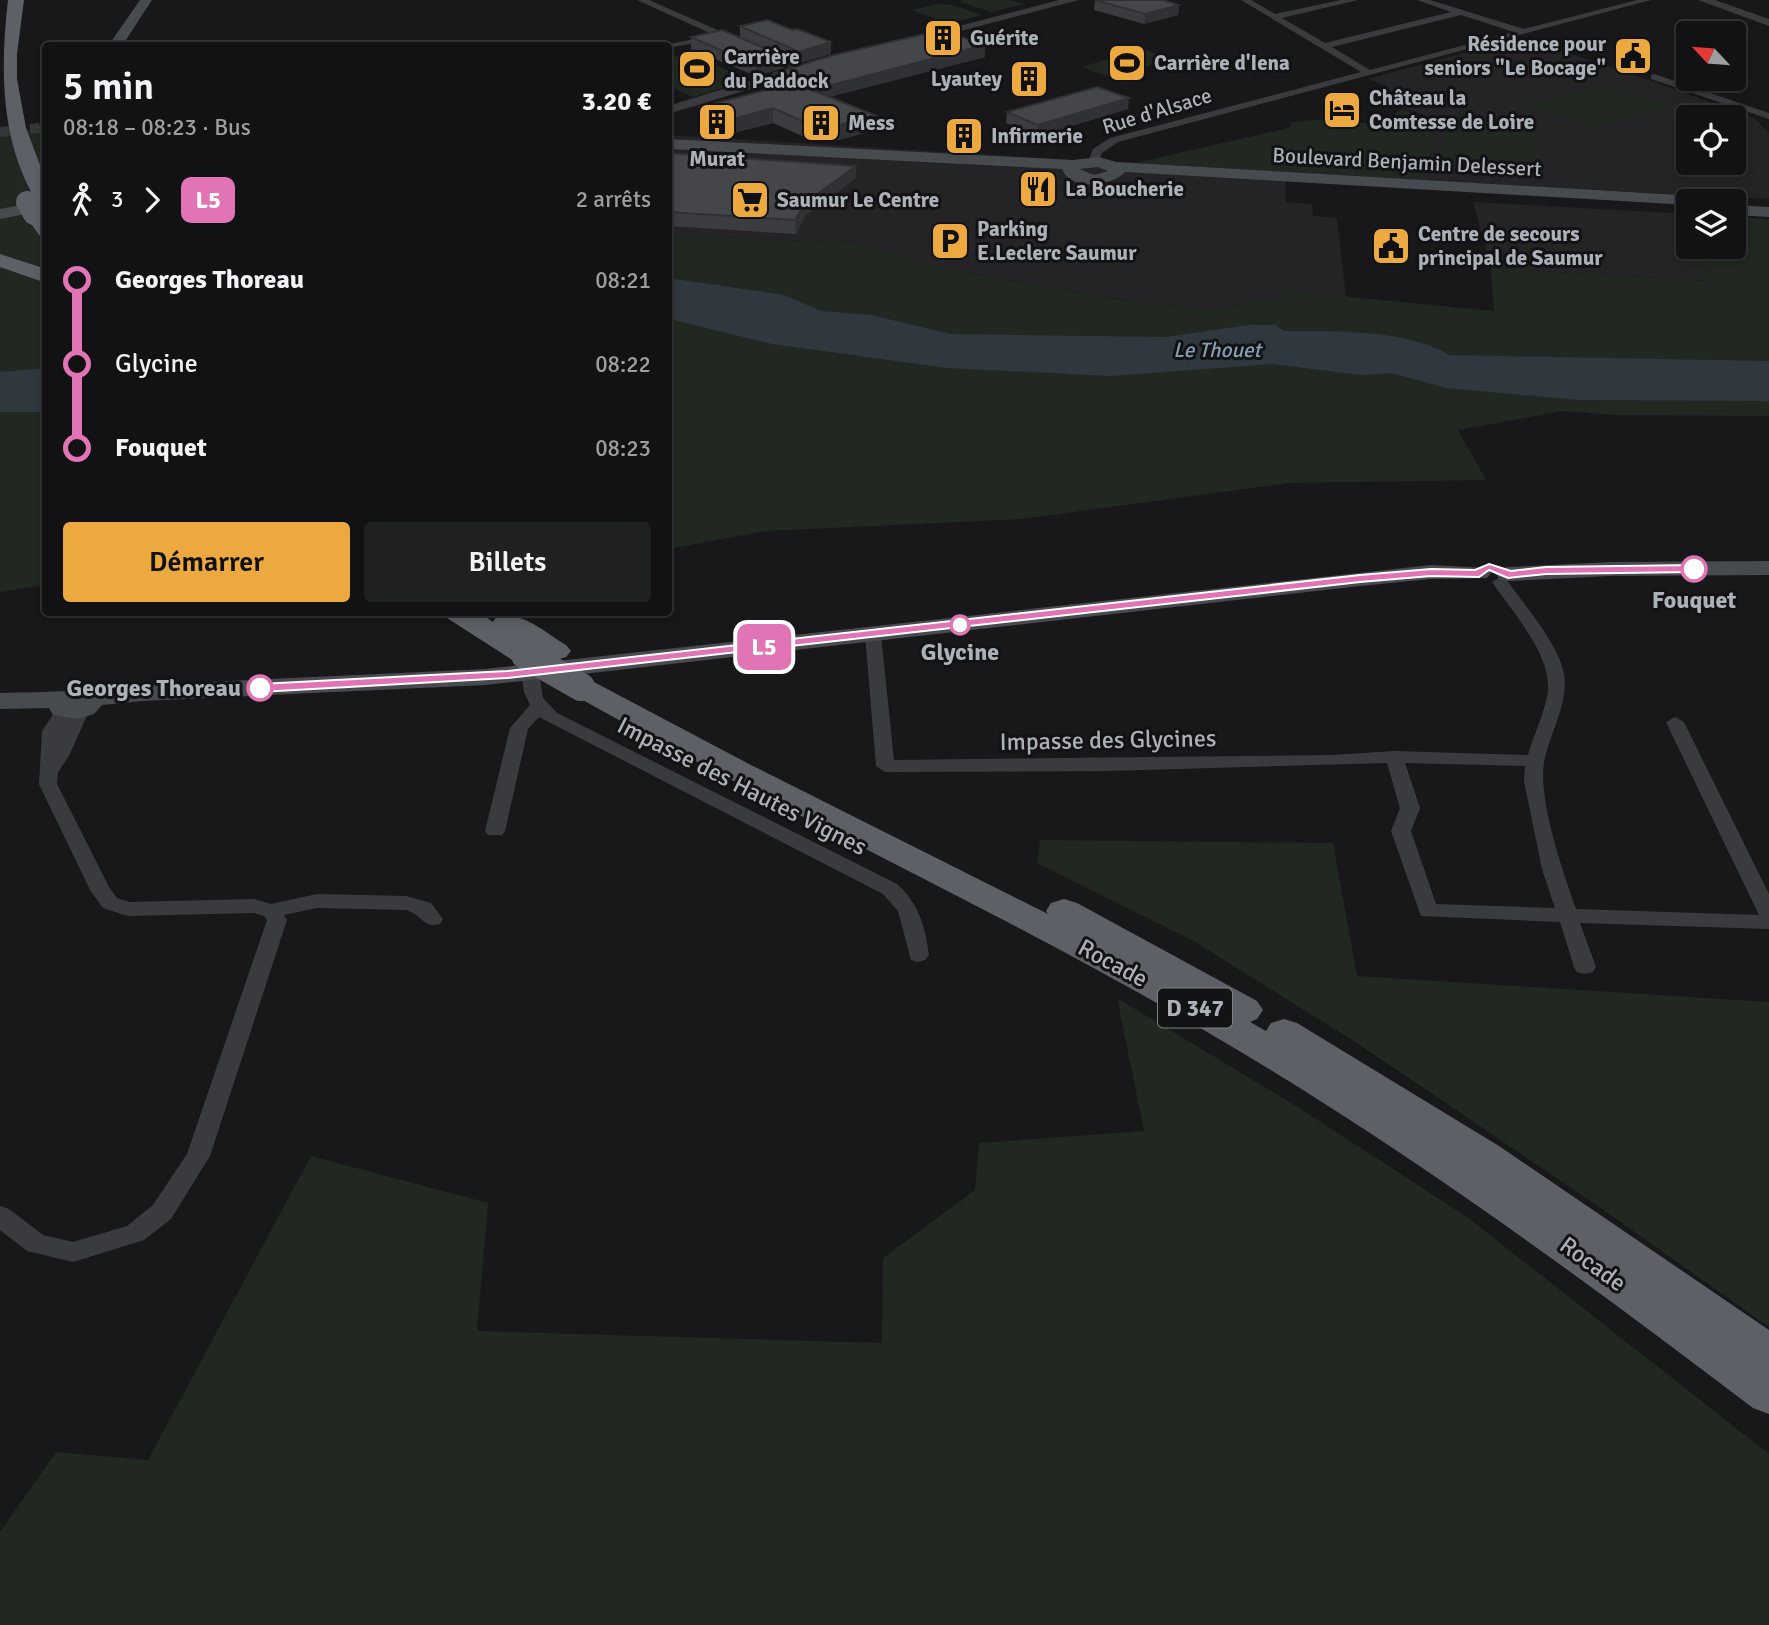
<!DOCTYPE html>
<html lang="fr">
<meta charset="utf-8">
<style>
:root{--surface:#121214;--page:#1f2022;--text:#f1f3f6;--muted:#9c9ea0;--line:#313234;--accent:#eca93f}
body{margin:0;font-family:Signika,sans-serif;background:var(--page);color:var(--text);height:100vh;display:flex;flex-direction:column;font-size:26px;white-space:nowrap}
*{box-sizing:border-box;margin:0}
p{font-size:23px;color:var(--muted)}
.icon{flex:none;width:38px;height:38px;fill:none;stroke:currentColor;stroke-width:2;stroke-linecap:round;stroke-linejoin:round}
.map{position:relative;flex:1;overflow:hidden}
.side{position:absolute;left:42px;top:42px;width:630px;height:574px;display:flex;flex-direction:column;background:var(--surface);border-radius:7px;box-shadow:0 4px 10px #0003,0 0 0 2px var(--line)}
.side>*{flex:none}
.badge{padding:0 14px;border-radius:10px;font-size:24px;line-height:46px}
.needle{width:46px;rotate:296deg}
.fabs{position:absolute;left:1676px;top:21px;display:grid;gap:14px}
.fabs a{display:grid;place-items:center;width:70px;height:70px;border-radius:7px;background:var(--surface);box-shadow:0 4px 10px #0003,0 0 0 2px var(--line);font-size:35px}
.map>.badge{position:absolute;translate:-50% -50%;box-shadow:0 0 0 4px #fff}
.legs{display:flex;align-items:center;gap:10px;height:77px;padding:0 21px;font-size:23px}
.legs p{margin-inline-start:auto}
.headline{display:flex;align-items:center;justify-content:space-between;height:119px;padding:0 21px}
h1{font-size:38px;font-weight:600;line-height:52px}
.cta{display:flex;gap:14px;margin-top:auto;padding:14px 21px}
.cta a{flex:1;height:80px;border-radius:7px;background:var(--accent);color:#111;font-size:28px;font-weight:600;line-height:80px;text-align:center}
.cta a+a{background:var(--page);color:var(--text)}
ul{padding:0 21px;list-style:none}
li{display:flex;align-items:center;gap:24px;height:84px;font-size:26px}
li i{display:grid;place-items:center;width:10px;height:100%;margin:0 9px;background:currentColor}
li i::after{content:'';width:18px;height:18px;margin:-9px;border:5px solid;border-radius:50%;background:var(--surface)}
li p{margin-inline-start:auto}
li:first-child i{background:linear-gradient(#0000 50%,currentColor 0)}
li:last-child i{background:linear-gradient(currentColor 50%,#0000 0)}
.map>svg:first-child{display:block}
.built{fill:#242427;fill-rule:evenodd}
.green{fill:#202821}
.water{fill:#2f383e}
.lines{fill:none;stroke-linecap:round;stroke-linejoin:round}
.minor-tunnel{stroke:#35363a;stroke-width:10;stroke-dasharray:10 5;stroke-linecap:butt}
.minor{fill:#393b3f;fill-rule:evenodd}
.tertiary{fill:#393b3f;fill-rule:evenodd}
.secondary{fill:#474a4f;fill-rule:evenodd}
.trunk{fill:#5e6067;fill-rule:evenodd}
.trunk-bridge-far1{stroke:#5e6067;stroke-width:22}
.trunk-bridge{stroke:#5e6067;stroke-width:28}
.wall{fill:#3b3c40}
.shaded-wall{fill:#303134}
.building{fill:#45464a;stroke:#303134;stroke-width:2}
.line-1{fill:#e174b4;stroke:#fff;stroke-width:2}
.stop-1-dot{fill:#fff;stroke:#e174b4;stroke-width:3.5}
.labels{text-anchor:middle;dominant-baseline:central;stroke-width:6;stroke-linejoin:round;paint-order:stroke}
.far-poi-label{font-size:21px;font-weight:bold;fill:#abb0b9;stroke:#131315;text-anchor:start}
.far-street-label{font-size:21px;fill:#abb0b9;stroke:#131315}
.far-water-label{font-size:21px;font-style:italic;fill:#849fb3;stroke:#131315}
.shield{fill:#131315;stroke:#7d8188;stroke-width:2}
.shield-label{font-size:23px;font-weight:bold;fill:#abb0b9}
.stop-label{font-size:24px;font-weight:bold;fill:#abb0b9;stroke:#131315}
.street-label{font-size:24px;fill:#abb0b9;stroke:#131315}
</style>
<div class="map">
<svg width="1769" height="1625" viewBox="0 0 1769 1625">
<rect width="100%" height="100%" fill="#18181a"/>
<path class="built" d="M1520 38 1618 69 1754 118 1769 133V199L1428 181 1434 119 1387 102 1379 89 1386 86 1368 79ZM1689 117H1734V163H1689Z
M668 135 1285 173 1286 202 1312 204 1313 216 1337 218 1346 297 1288 291 1283 302 1260 300 1213 310 1122 300 933 267 858 243 669 235Z
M1473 202 1688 214 1689 247H1703L1693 251 1704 259 1709 281 1491 268Z"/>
<path class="green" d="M962 0H1011L1024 4 991 12 960 2Z
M938 4 952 5 982 15 948 23 912 10Z
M1143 49 1172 59 1110 77 1081 67Z
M692 54 748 80 693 97 669 86V58Z
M1603 84 1669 106 1592 128 1526 105Z
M1403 109 1434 122 1428 181 1135 163 1289 128 1292 122 1326 119 1373 124 1392 121 1396 112Z
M1446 121 1536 128V171L1441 163Z
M42 128 46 137 45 585 0 592V134Z
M1734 217 1769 219V416L1614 415 1563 411 1458 430 1486 480 1288 483 1022 519 766 531 669 549 668 235 858 243 933 267 1121 300 1213 310 1260 300 1283 302 1287 291 1494 311 1491 268 1708 281 1704 259 1696 258 1692 250 1703 247H1734Z
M1040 840 1333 843 1357 976 1769 1002V1327L1595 1204 1360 1045 1192 940 1037 863Z
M1117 998 1296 1106 1467 1217 1769 1454V1625H0V1532L56 1452 148 1460 311 1156 488 1203 477 1331 882 1343 883 1258 975 1190 979 1143 1144 1131Z"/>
<path class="water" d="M668 278 784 295 821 311 871 315 951 334 1166 337 1249 325H1275L1284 331C1333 331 1406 329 1449 355L1769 361V401L1580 400 1447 388 1391 373 1361 375 1272 364 1111 376 947 368 772 344 669 319Z
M45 368V412H0V372Z"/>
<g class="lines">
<path class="minor-tunnel" d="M0 132 40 128"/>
<path class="minor" d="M637 0H649L806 69 798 71 721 38 668 48V46H660L714 35Z
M1241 0H1251L1275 14 1341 0H1358L1282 18 1325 43 1451 12 1417 0H1430L1524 29 1637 0H1651L1118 142 1102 153 1097 164H1089L1088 162 1093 149 1110 138 1361 72ZM1461 15 1514 32 1370 70 1332 47Z
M1654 74 1769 113V119L1651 79V75Z
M46 124V130L35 128 36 126Z
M1500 577 1506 579C1524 605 1558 643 1564 674 1569 704 1549 734 1544 763 1538 800 1563 872 1576 909L1759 915 1666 722 1675 717 1684 722 1769 894V929L1580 923 1596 967 1593 972 1585 974 1577 972 1574 967 1560 922 1421 916 1391 831 1400 808 1387 763 1108 771 885 772 876 766 865 635 873 630 881 635 894 760 1332 755 1394 751 1528 755C1533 736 1548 706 1548 687 1549 652 1511 610 1492 582ZM1405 763 1525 766 1524 781 1542 869 1555 908 1436 904 1411 831 1420 808Z
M530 667 539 672 543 698 557 713 897 884C919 904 925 926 929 955L925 960 918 962 911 960 898 911 883 894 539 717 528 729 505 831 502 835H488L485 831 510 728 530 705 524 692 521 672Z
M64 706 72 710 80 706 89 711 69 756 58 772 57 784 109 887 117 898 129 902 254 899 271 904 317 894 406 896 431 903 443 919 440 924C424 929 421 914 406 910L317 908 284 915 287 920 210 1156 171 1219 144 1240 73 1262 27 1251 0 1230V1206L9 1209 43 1235 73 1242 127 1226 153 1205 187 1154 267 920 264 916 254 913 128 916 103 908 90 890 39 784 42 731 58 707Z"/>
<path class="tertiary" d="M1059 0H1079L915 43 909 39Z
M1698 0H1715L1769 19V26Z
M805 64 811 68 809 71 668 114V106Z"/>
<path class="secondary" d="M140 0H152L122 46H108Z
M668 139 1073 160 1099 157 1116 162 1698 196 1706 201H1689V205L1125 172C1111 187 1070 191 1062 169L668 149ZM1098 167 1108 171 1094 175 1079 169Z
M46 200V210L0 219V209Z
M1734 205 1769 207V217L1734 215Z
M1769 561V575L1611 576 1508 581 1500 579 1496 574 1500 569 1508 567 1611 562Z
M1431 565 1487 568 1491 573 1487 578 1431 579 1360 586 485 685 142 701 102 705 94 714 78 719 53 715 49 708 0 709V693C48 692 94 691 142 685L485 669Z"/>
<path class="trunk" d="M8 0H24L17 54V79L26 128 46 181V207L39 205C0 145 0 69 8 0Z
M34 208 41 210 46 216V237L39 235 24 214 27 210Z
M0 254 46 269V283L0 267Z
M443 612H478L493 622 497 616C521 610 546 633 566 645L571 651 566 657 556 660 539 653 536 661 525 664 514 661 447 618Z
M581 678 592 681 749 764 1048 914 1046 911 1051 903 1064 899 1077 903 1257 1001 1263 1010 1257 1019 1250 1022 1266 1031 1271 1023 1284 1019 1297 1023 1499 1146 1769 1330V1414L1753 1408C1574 1272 1392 1139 1197 1026 992 907 777 809 570 693L566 687 570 681Z"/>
<path class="trunk-bridge-far1" d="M27 202 34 214"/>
<path class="trunk-bridge" d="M525 655 581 687"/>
</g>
<path class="wall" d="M1095 0 1166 1 1179 5 1178 15 1144 24 1094 10Z
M740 26 831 54 799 63 783 56 784 68 756 76 691 49V37L780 55 740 37Z
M985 45V57L829 97 875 115V130L839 140 826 134 809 139 773 123 729 134 701 122 700 107 781 87 774 85V73Z
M1128 109 1038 136 1006 123 1007 112Z
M668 153 856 178 805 216 796 234 668 226Z"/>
<path class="shaded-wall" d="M1179 5 1178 15 1144 24 1145 14Z
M831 42V54L799 63V52Z
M985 45V57L817 100 816 89Z
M783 56 784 68 756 76 755 65Z
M1129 98 1128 109 1038 136V125Z
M773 108V123L729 134V120Z
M875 115V130L839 140V125Z
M826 119V134L809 139V124Z
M856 166V178L805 216 796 234 795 220 805 203Z"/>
<path class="building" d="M1095 0H1162L1179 5 1145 14Z
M767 20 792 30 797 29 831 42 799 52 740 26Z
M722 30 783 56 755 65 691 37Z
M942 30 985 45 816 89 774 73 834 55Z
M794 83 875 115 839 125 826 119 809 124 773 108 729 120 700 107Z
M1097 87 1129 98 1038 125 1007 112Z
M668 153 856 166 805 203 795 220 668 212Z"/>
<path class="line-1" d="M1489 564 1511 571 1546 567 1694 565 1700 569 1694 572 1546 574 1508 578 1489 570 1479 577 1431 576 1360 582 507 678 260 692 254 688 260 684 507 671 1360 575 1431 569 1475 570Z"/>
<defs>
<symbol id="building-square" viewBox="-11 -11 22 22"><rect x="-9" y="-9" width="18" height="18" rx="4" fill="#eca93f" stroke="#131315"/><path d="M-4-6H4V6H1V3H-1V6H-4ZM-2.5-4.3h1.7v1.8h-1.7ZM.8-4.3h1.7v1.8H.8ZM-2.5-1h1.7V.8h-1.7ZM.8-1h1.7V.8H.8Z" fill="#111"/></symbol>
<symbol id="civic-square" viewBox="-11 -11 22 22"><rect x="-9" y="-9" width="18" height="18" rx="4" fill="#eca93f" stroke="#131315"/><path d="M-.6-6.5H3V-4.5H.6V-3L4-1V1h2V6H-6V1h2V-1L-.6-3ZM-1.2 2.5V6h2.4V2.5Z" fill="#111"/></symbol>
<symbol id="stadium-square" viewBox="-11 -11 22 22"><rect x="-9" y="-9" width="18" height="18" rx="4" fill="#eca93f" stroke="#131315"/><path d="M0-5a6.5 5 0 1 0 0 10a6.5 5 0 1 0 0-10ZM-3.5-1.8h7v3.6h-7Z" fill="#111"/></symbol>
<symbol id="hotel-square" viewBox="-11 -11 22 22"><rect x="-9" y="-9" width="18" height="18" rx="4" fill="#eca93f" stroke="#131315"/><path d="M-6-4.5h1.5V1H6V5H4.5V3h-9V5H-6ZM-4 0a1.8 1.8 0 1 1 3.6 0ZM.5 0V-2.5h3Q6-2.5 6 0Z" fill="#111"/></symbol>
<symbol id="restaurant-square" viewBox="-11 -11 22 22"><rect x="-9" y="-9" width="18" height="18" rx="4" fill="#eca93f" stroke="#131315"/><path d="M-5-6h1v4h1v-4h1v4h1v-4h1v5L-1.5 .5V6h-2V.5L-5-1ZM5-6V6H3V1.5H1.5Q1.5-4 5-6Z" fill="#111"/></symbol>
<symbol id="supermarket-square" viewBox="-11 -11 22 22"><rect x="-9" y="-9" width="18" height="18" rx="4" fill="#eca93f" stroke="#131315"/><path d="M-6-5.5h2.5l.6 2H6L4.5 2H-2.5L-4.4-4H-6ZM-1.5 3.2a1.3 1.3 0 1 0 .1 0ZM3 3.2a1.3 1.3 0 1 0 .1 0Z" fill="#111"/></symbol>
<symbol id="parking-square" viewBox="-11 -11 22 22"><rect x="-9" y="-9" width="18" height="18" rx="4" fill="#eca93f" stroke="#131315"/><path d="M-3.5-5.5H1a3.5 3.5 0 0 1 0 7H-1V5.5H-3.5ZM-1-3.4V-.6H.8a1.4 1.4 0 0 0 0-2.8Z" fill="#111"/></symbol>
</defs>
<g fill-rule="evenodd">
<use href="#building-square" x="921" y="16" width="44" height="44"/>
<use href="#civic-square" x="1611" y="34" width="44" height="44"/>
<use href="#stadium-square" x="1105" y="41" width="44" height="44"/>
<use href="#stadium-square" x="675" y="47" width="44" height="44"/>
<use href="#building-square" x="1007" y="57" width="44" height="44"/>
<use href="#hotel-square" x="1320" y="88" width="44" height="44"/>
<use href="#building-square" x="695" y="100" width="44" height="44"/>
<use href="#building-square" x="799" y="101" width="44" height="44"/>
<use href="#building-square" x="942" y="114" width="44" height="44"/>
<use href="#restaurant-square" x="1016" y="167" width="44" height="44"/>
<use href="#supermarket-square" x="728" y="178" width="44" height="44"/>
<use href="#parking-square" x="928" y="219" width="44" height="44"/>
<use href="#civic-square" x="1369" y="224" width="44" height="44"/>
</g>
<g class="stop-1-dot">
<circle cx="1694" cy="569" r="12"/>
<circle cx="960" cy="625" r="9"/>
<circle cx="260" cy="688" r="12"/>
</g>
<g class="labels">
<g class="far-poi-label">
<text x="970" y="38">Guérite</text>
<text x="1606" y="44" text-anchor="end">Résidence pour<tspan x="1606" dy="24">seniors "Le Bocage"</tspan></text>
<text x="724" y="57">Carrière<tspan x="724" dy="24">du Paddock</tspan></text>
<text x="1154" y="63">Carrière d'Iena</text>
<text x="1002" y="79" text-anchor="end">Lyautey</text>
<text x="1369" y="98">Château la<tspan x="1369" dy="24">Comtesse de Loire</tspan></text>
<text x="848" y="123">Mess</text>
<text x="991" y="136">Infirmerie</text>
<text x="717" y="159" text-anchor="middle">Murat</text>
<text x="1065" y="189">La Boucherie</text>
<text x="777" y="200">Saumur Le Centre</text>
<text x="977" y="229">Parking<tspan x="977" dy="24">E.Leclerc Saumur</tspan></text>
<text x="1418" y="234">Centre de secours<tspan x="1418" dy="24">principal de Saumur</tspan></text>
</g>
<g class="far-street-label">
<text transform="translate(1157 111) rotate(-17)">Rue d'Alsace</text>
<text transform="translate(1407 162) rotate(3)">Boulevard Benjamin Delessert</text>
</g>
<g class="far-water-label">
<text x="1217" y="350">Le Thouet</text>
</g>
<rect class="shield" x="1158" y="988.5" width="74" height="39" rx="5"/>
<g class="shield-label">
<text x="1195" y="1008">D 347</text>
</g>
<g class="stop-label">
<text x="1694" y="600">Fouquet</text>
<text x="960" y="652">Glycine</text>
<text x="241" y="688" text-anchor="end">Georges Thoreau</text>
</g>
<g class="street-label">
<text transform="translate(1108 740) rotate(-1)">Impasse des Glycines</text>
<text transform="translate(742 786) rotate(27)">Impasse des Hautes Vignes</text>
<text transform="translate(1113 963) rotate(28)">Rocade</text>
<text transform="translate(1593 1264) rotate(36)">Rocade</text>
</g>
</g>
</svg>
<div class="fabs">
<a><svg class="needle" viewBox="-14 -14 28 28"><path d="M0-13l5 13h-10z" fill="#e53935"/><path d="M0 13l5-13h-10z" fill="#9c9ea0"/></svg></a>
<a><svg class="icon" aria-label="locate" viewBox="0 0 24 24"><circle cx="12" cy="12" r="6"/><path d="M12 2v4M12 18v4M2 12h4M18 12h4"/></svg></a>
<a><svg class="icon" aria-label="layers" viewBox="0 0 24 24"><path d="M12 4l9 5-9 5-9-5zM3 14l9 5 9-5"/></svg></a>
</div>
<b class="badge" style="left:764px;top:647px;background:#e174b4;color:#fff">L5</b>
<section class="side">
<div class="headline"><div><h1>5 min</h1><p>08:18 – 08:23 · Bus</p></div><b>3.20 €</b></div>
<div class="legs"><svg class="icon" aria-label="walk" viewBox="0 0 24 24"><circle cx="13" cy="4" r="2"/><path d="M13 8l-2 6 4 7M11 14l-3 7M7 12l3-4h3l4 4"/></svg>3<svg class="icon" aria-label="forward" viewBox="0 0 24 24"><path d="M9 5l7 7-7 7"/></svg><b class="badge" style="background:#e174b4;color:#fff">L5</b><p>2 arrêts</p></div>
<ul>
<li><i style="color:#e174b4"></i><b>Georges Thoreau</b><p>08:21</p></li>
<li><i style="color:#e174b4"></i><span>Glycine</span><p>08:22</p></li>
<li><i style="color:#e174b4"></i><b>Fouquet</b><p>08:23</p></li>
</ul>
<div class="cta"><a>Démarrer</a><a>Billets</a></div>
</section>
</div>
